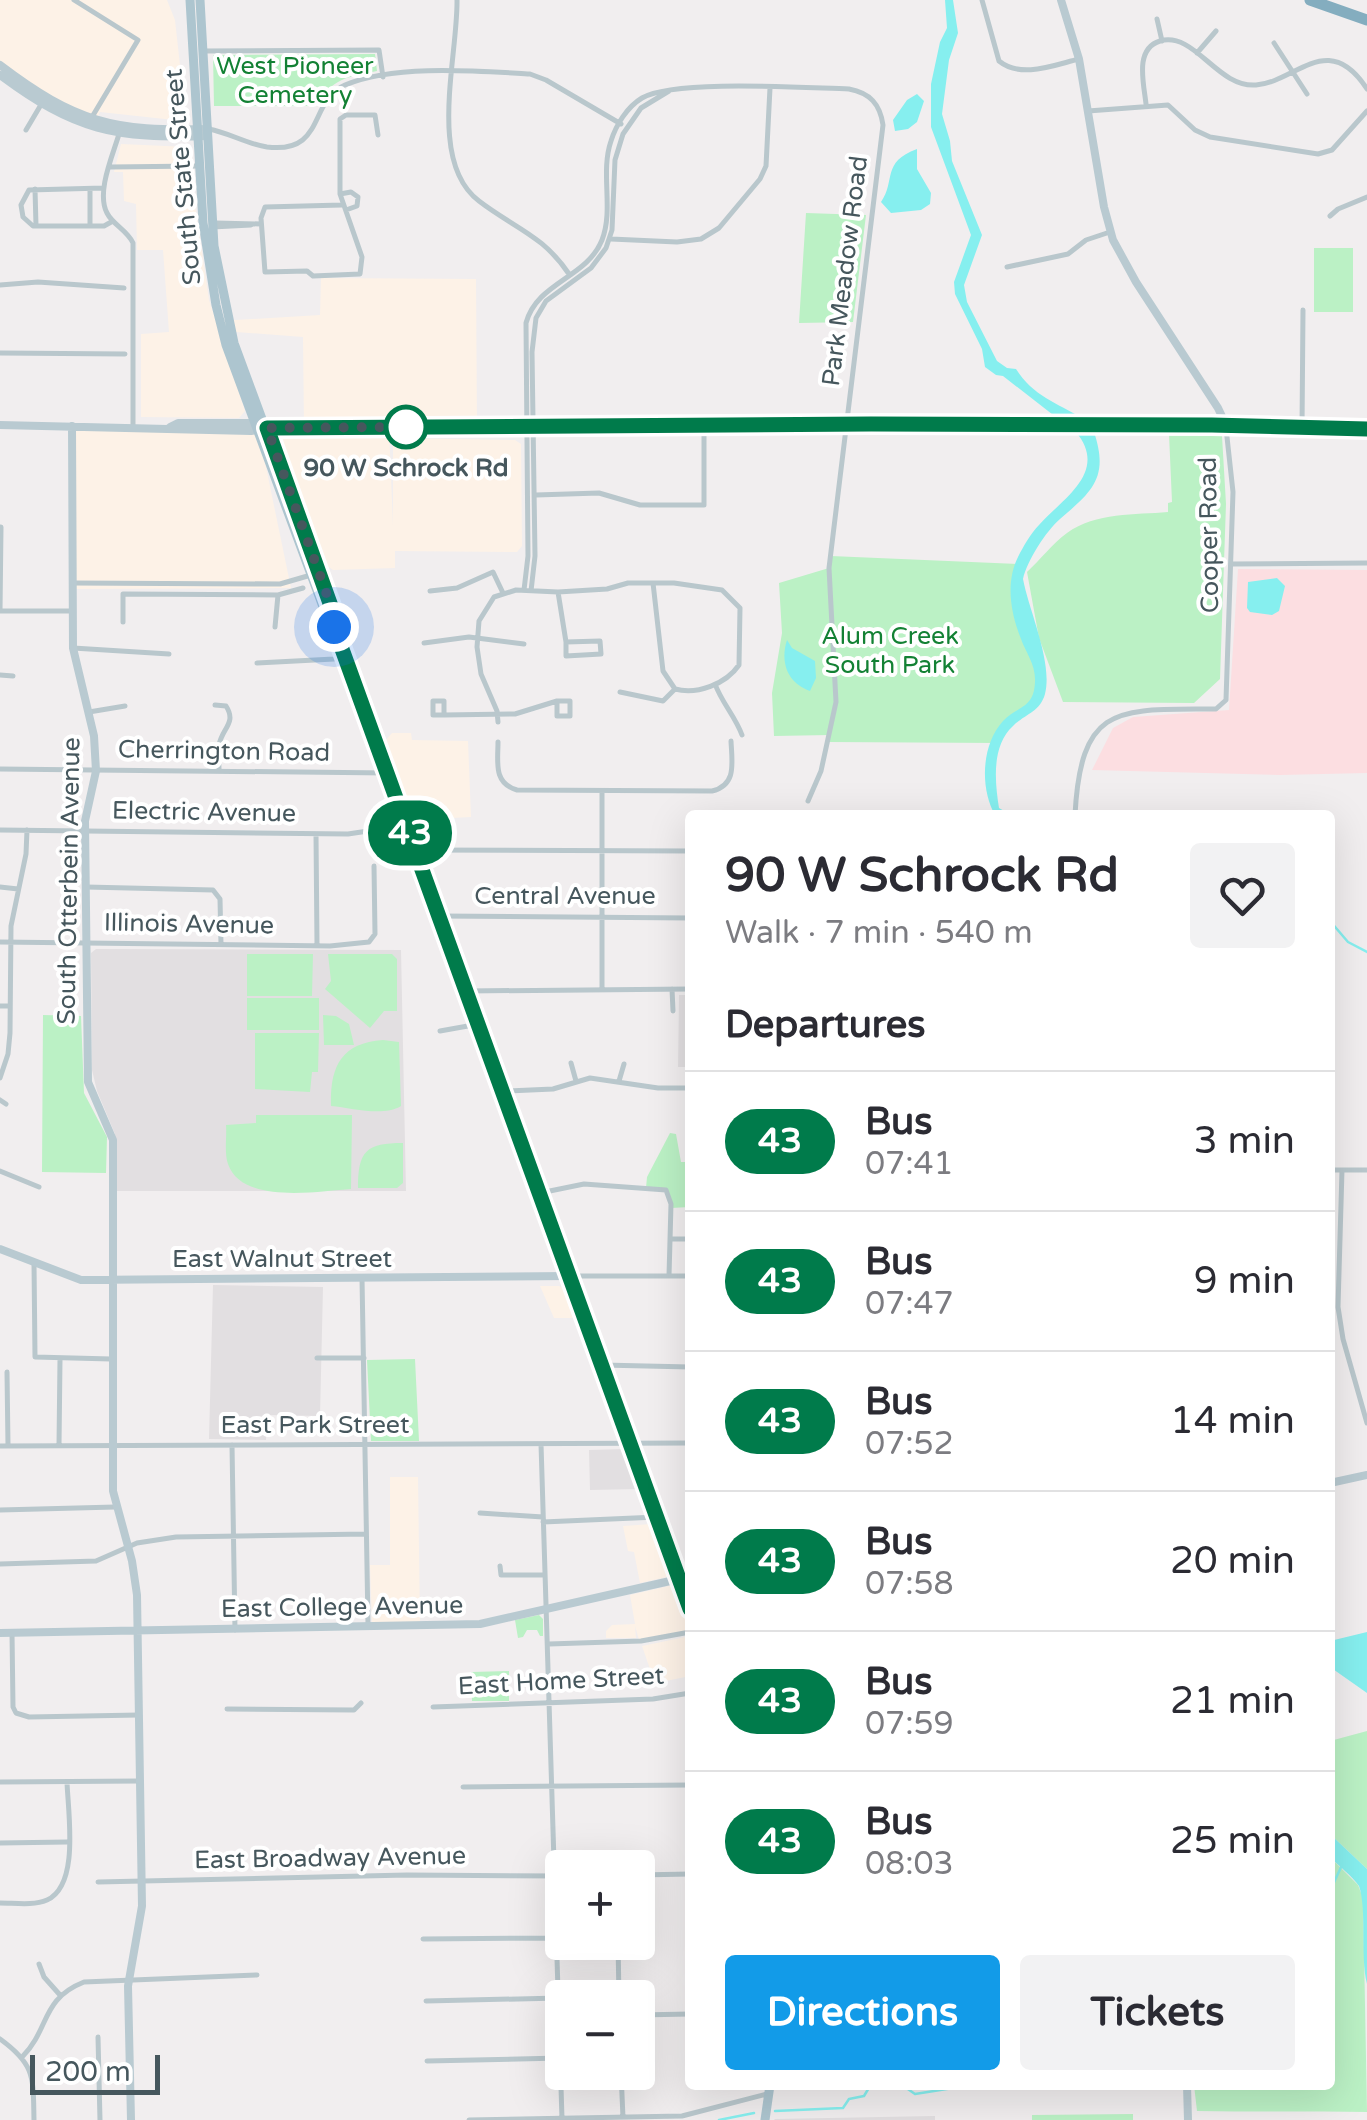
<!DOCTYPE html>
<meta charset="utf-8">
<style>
:root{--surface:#fff;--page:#f2f2f3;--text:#2b2b33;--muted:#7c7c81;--line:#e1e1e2;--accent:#129be8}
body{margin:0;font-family:"Varela Round",sans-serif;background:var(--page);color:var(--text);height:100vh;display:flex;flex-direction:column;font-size:38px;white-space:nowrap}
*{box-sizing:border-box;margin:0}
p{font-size:32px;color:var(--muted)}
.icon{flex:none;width:55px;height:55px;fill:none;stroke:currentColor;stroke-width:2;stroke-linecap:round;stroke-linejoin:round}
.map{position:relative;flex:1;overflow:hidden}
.details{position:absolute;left:685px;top:810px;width:650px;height:1280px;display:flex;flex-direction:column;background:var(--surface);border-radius:10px;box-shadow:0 10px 40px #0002}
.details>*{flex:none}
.badge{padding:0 20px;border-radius:32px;font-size:35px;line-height:65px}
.tools{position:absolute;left:545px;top:1850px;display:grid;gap:20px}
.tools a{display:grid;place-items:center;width:110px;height:110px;border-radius:10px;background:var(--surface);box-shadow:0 10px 40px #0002;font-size:50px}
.scale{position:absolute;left:30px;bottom:25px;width:130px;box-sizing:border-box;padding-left:10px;border:5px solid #46575d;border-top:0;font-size:28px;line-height:35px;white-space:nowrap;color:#46575d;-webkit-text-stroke:8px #fff;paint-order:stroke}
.you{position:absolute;width:50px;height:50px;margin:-25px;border:8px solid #fff;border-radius:50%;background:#1a73e8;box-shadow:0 0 0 15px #1a73e833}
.map>.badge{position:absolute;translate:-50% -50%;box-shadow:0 0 0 5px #fff}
h2{padding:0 40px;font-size:38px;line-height:90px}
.round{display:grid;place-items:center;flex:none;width:105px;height:105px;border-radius:10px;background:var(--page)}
.headline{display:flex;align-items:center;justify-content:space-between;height:170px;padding:0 40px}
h1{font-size:48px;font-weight:700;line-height:75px}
.action{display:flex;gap:20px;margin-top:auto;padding:20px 40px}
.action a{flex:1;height:115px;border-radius:10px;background:var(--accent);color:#fff;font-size:40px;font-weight:700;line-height:115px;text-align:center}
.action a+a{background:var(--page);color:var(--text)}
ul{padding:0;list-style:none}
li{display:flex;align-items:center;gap:30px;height:140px;padding:0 40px;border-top:2px solid var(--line)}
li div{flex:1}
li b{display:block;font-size:38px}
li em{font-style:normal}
li .badge{min-width:110px;font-weight:700;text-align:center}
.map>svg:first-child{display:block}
.commercial{fill:#fdf2e7}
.education{fill:#e2dfe1}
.medical{fill:#fcdee1}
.green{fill:#bbf1c5}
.water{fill:#86efef}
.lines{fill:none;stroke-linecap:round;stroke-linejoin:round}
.stream{stroke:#86efef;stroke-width:2.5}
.street{stroke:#b9c7cc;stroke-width:5}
.secondary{stroke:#b9cad1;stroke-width:8}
.primary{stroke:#adc5cf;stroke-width:9}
.highway{stroke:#84adbf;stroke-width:11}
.line-casing{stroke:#fff;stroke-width:22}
.line{stroke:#007b4b;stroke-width:15}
.walk{stroke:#46575d;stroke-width:10;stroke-dasharray:0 18}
.stop-dot{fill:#fff;stroke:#007b4b;stroke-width:5}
.labels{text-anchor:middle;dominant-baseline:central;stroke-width:8;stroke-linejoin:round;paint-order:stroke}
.park-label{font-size:25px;fill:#138134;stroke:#fff}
.street-label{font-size:25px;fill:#46575d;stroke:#fff}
.stop-label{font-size:25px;font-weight:bold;fill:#46575d;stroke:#fff}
</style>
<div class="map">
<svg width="1367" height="2120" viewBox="0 0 1367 2120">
<rect width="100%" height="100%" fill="#f1eeef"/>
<path class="commercial" d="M0 0H167L175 20 185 110 174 120 100 112 96 121 75 114 0 65Z
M121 144 188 147 192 154 194 199 209 300 245 411 239 418 141 417V334L169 332 163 250H137L136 204 124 201 123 172H114Z
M321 278 476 279 477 427 389 428 393 526V438L515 440 521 444 522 546 517 552 395 551V568L333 570 301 547 260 438 291 588 72 589V426L304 427 303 337 222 331 219 321 320 315Z
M392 733H411L412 740 468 741 471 817 452 818V850H423L385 741Z
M540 1286H559L570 1291 577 1318H554Z
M390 1477H418L420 1623H372L370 1565H390Z
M652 1524 671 1576 640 1583 634 1552 628 1551 623 1526Z
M673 1585 690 1630 639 1640 635 1626 636 1638H606V1631L612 1625 635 1624 630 1595Z
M690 1636V1676L666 1681 662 1670 651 1672 642 1646Z"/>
<path class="education" d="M96 949 401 950 406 1191H116L115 1134 97 1091 92 1070 91 953Z
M679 995H690V1067H678Z
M213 1285 323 1287 320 1416 267 1415 266 1440 209 1439Z
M625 1449 639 1489 590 1490 589 1450Z
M935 2116V2120H774L775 2119Z"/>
<path class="medical" d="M1238 569 1367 570V773L1280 775 1092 770 1113 728 1133 717 1229 710Z"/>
<path class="green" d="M375 54 377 71C350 76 329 79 317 106H214L213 55Z
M806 213 866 215 853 322 799 323Z
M1314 248H1353V312H1314Z
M1169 434 1222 436 1226 504 1220 679 1194 703 1063 702 1039 638 1027 572C1040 560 1052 544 1067 533 1096 512 1135 515 1168 512V503L1172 502Z
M831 556 1020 564 1040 685 1032 709 1008 725 998 743 829 742 830 735 774 736 772 693 782 633 779 583 829 568Z
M247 954H313L312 996H247Z
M328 954H392L397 959V1011H384L370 1028 325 989 331 981Z
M247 998H319V1030H247Z
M43 1015 81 1016 84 1093 107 1137 106 1173 42 1172Z
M323 1015 336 1016 349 1024 354 1045H324Z
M255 1033H319L318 1072H312L310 1092 255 1089Z
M383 1040 399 1042 401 1106C383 1117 352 1108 331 1106 330 1068 340 1043 383 1040Z
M256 1115H352L351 1189C319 1191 242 1205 228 1164 224 1153 227 1136 226 1125L256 1123Z
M670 1133 676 1134 681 1162H690V1207L671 1208 666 1190 646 1188 647 1177Z
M403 1143V1183L397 1188H358C358 1151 366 1143 403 1143Z
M415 1359 419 1441H371L367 1360Z
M539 1615 543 1619V1636H540L537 1630H527L523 1637 518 1638 515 1620Z
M509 1671V1701H472L471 1672Z
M1367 1731V1869L1330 1834V1741Z
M1330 1857 1358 1885 1363 1898 1367 2112C1310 2111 1254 2112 1197 2111L1194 2085H1330Z
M1133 2114V2120H1032V2115Z"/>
<path class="water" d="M945 0H953L958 33 949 60 942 114 950 141 952 161 982 235 964 285 967 302 997 361 1007 368 1016 369C1033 396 1057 403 1082 418H1057L1003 376 996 375 985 367 982 349 955 294 954 282 971 235 931 127V84L940 42 947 28Z
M917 94 924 101 917 122 908 129 895 131 893 120 907 100Z
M917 149V169L931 193 930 204 921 210 891 213 881 202C896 181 881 162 917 149Z
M1076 432H1094C1109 477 1093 491 1060 519 1046 531 1027 561 1023 579 1029 611 1053 662 1045 694 1040 712 1025 714 1013 726 991 746 995 783 999 808L1011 815H995C980 789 981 745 1003 721 1017 706 1034 709 1035 682 1036 665 1026 653 1021 639 1011 614 1005 583 1018 557 1023 547 1031 533 1039 525 1063 498 1109 472 1076 432Z
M1277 578 1285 586 1279 611 1272 615 1250 612 1247 608 1248 582Z
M787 640 792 648 815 661 816 678 810 691C787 683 780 662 787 640Z
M1367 1632V1693L1330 1667V1641Z
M1330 1834 1367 1869V1984C1360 1956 1367 1909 1359 1886 1352 1876 1339 1866 1330 1857Z"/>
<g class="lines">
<path class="stream" d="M1330 921 1348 942 1367 952
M1330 1891 1342 1865
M775 2111 843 2108 849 2099 864 2096 870 2086 902 2085 915 2094 972 2085
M719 2120 754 2113"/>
<path class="street" d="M74 0 138 40 92 117
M457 0C458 56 427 162 479 201 514 228 543 235 569 274
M982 0 999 61C1021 79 1054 65 1079 59
M1157 19 1162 41
M1274 43 1307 94
M204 51 379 50 383 77
M1197 53 1216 31
M1146 104C1144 84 1134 49 1160 41 1195 31 1217 88 1256 85 1296 82 1328 29 1367 89
M1088 111 1168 105 1195 130 1210 137 1318 154 1332 150 1367 111
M208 129C228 132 246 144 267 147 326 154 308 101 345 85 394 64 477 71 530 74L546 80 621 124
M26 130 42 103
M119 134C113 155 96 192 107 213 113 225 127 230 133 243V427
M111 167 198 166
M103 188 29 190 21 205 23 217 33 226H104L113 221
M35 189 36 226
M90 189V226
M340 194 351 192 358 197 357 206 346 210
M342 205 265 207 261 218 265 272 307 271 313 276 360 274 362 257 340 194V119L346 115H375L378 135
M1330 216 1338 209 1367 197
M215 223 261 224
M212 227 251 225
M611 239 677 242 701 239 719 228 760 179 766 166 770 88
M1007 267 1068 254 1086 240 1110 232
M0 285 38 282 124 288
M0 353 125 354
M1302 428 1303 310
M536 495 599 493 640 505H704V426
M1232 564 1367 563
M72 583 280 584 311 575
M653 583 663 671 675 689
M524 590 528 556 526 323C537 282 587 278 602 240 614 209 600 173 611 141 616 125 627 107 642 98 674 79 806 88 849 89 870 93 880 104 883 125L829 568 836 702 821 771 808 801
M430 591 457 588 493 572 503 593
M531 591 535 556 532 352 536 318 546 301 591 268 606 248 612 230 615 160 623 134 641 108 669 91
M558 592 566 642
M0 611 1 527
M0 611H72
M123 622V594L278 595 303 588
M275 627 278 595
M600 641 601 654 566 656V642Z
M424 643 469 637 524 644
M73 648 169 654
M257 663 334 659 345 655
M0 675 13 676
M715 684C722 703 735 716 742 735
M620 692 663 701 675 689
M433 701H444V715H433Z
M557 701H570V716H557Z
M215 705 226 706C237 723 222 728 219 745 218 753 219 763 219 771
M89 712 125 706
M444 715 515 714 557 701
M498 722 497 711 481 674 477 647 479 621 494 597 516 590 558 592 607 589 628 583H674L722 590 740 608 739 665C726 684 697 695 675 689
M498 742C498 762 493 783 517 790L712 791C737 785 732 763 731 741
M0 769 388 773
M1075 815C1081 701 1120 710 1216 709L1226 700 1233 492 1226 428
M0 830 348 834 368 831 405 818
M316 834 317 945
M418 850 690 851
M0 887 18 889
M86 887 213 890 220 899 221 944
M440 916 690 918
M0 942 330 946 369 942 375 934 374 866
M672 989 673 1011
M602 990V791
M467 991 690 989
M0 1006H10
M440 1031 479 1024
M571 1063 576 1081
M0 1078 8 1054 10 1033 11 926 26 854 27 830
M619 1081 624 1064
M506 1091 553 1089 590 1078 658 1088H690
M0 1100 6 1104
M1330 1170H1367
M1342 1170 1338 1307 1343 1339 1367 1423
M0 1171 39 1187
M540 1193 584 1184 666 1190 671 1204 669 1276
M670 1239H690
M34 1263 35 1357 111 1359
M570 1276H690
M362 1278 368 1624
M317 1358H364
M602 1365 690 1367
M7 1372 8 1446
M541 1444 562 2119
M59 1445 60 1359
M232 1445 235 1630
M0 1446 690 1443
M0 1510 115 1507
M480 1513 543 1517
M543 1522 657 1517
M0 1564 96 1561 137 1543 176 1537 366 1534
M500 1566 501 1575H545
M679 1579 690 1575
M12 1633 13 1707 16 1713 29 1717 139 1715
M549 1644 641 1641 690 1632
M433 1707 653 1699 690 1693
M227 1709 354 1710 361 1703
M0 1782 140 1781
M463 1787 690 1785
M0 1843 67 1842
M638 1875 690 1874
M98 1882 407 1875 562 1876
M0 1903C15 1903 33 1906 47 1900 80 1885 68 1813 67 1782
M423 1939 557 1938
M618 1942 619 1998
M39 1964 44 1977 60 1995
M426 2001 559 1998
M638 2015 690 2014
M98 2037 100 2120
M0 2039C36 2065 33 2078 34 2120
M23 2056C50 2028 41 1999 84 1982L257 1975
M427 2061 560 2058
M621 2072 623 2118
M469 2120 682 2116 767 2094"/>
<path class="secondary" d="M1061 0 1079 59 1104 207 1113 240 1136 282 1218 408 1226 425
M0 65C75 122 114 132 208 129
M0 75C75 131 115 139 208 136
M0 425 251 431 267 428C634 428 1000 423 1367 429
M72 426 73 648 94 736 96 771 85 821 88 1082 113 1140V1491L132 1561 137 1595 142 1906 128 1986 131 2120
M170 427 178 423H249L258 428
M0 1249 81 1280 570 1276
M1330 1483 1367 1475
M0 1633 480 1624 679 1579
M1187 2085 1188 2120"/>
<path class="primary" d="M190 0 203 223 216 305 226 345 329 623 334 627 377 742 690 1609
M200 0 214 246 234 343 335 617 334 627
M765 2120 770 2085"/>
<path class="highway" d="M1310 0 1367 20"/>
</g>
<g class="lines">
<defs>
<path id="line" d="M690 1609 334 627 336 620 267 428 871 424 1212 425 1367 429"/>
</defs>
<use href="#line" class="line-casing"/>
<use href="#line" class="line"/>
<path class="walk" d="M334 627 336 620 267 428 406 427"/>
</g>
<circle class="stop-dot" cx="406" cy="427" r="20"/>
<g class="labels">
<g class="park-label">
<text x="295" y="66">West Pioneer<tspan x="295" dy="29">Cemetery</tspan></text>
<text x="890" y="636">Alum Creek<tspan x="890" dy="29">South Park</tspan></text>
</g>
<g class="street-label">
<text transform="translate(183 177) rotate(-95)">South State Street</text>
<text transform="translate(845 271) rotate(-83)">Park Meadow Road</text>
<text transform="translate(1209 535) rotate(-91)">Cooper Road</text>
<text transform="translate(224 751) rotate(1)">Cherrington Road</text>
<text transform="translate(204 812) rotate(1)">Electric Avenue</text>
<text transform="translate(69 881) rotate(-89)">South Otterbein Avenue</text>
<text x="565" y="896">Central Avenue</text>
<text transform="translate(189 924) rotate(1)">Illinois Avenue</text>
<text x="282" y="1259">East Walnut Street</text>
<text x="315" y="1425">East Park Street</text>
<text transform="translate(342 1607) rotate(-1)">East College Avenue</text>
<text transform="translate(561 1681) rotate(-3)">East Home Street</text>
<text transform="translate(330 1858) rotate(-1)">East Broadway Avenue</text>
</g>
<g class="stop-label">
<text x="406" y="468">90 W Schrock Rd</text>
</g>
</g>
</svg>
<div class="tools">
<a>+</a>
<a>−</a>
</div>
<div class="scale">200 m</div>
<div class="you" style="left:334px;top:627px"></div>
<b class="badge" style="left:410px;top:833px;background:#007b4b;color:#fff">43</b>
<section class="details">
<div class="headline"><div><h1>90 W Schrock Rd</h1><p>Walk · 7 min · 540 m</p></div><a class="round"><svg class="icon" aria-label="heart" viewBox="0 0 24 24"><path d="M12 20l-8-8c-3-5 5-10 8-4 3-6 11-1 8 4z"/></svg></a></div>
<h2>Departures</h2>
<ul>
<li><span class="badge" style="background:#007b4b;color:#fff">43</span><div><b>Bus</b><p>07:41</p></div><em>3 min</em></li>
<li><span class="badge" style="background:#007b4b;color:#fff">43</span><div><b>Bus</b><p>07:47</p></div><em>9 min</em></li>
<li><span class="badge" style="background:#007b4b;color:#fff">43</span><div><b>Bus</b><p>07:52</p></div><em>14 min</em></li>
<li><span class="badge" style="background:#007b4b;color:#fff">43</span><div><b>Bus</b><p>07:58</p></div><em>20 min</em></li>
<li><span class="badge" style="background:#007b4b;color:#fff">43</span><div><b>Bus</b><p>07:59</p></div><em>21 min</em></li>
<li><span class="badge" style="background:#007b4b;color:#fff">43</span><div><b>Bus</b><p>08:03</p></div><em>25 min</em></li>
</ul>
<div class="action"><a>Directions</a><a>Tickets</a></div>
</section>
</div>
